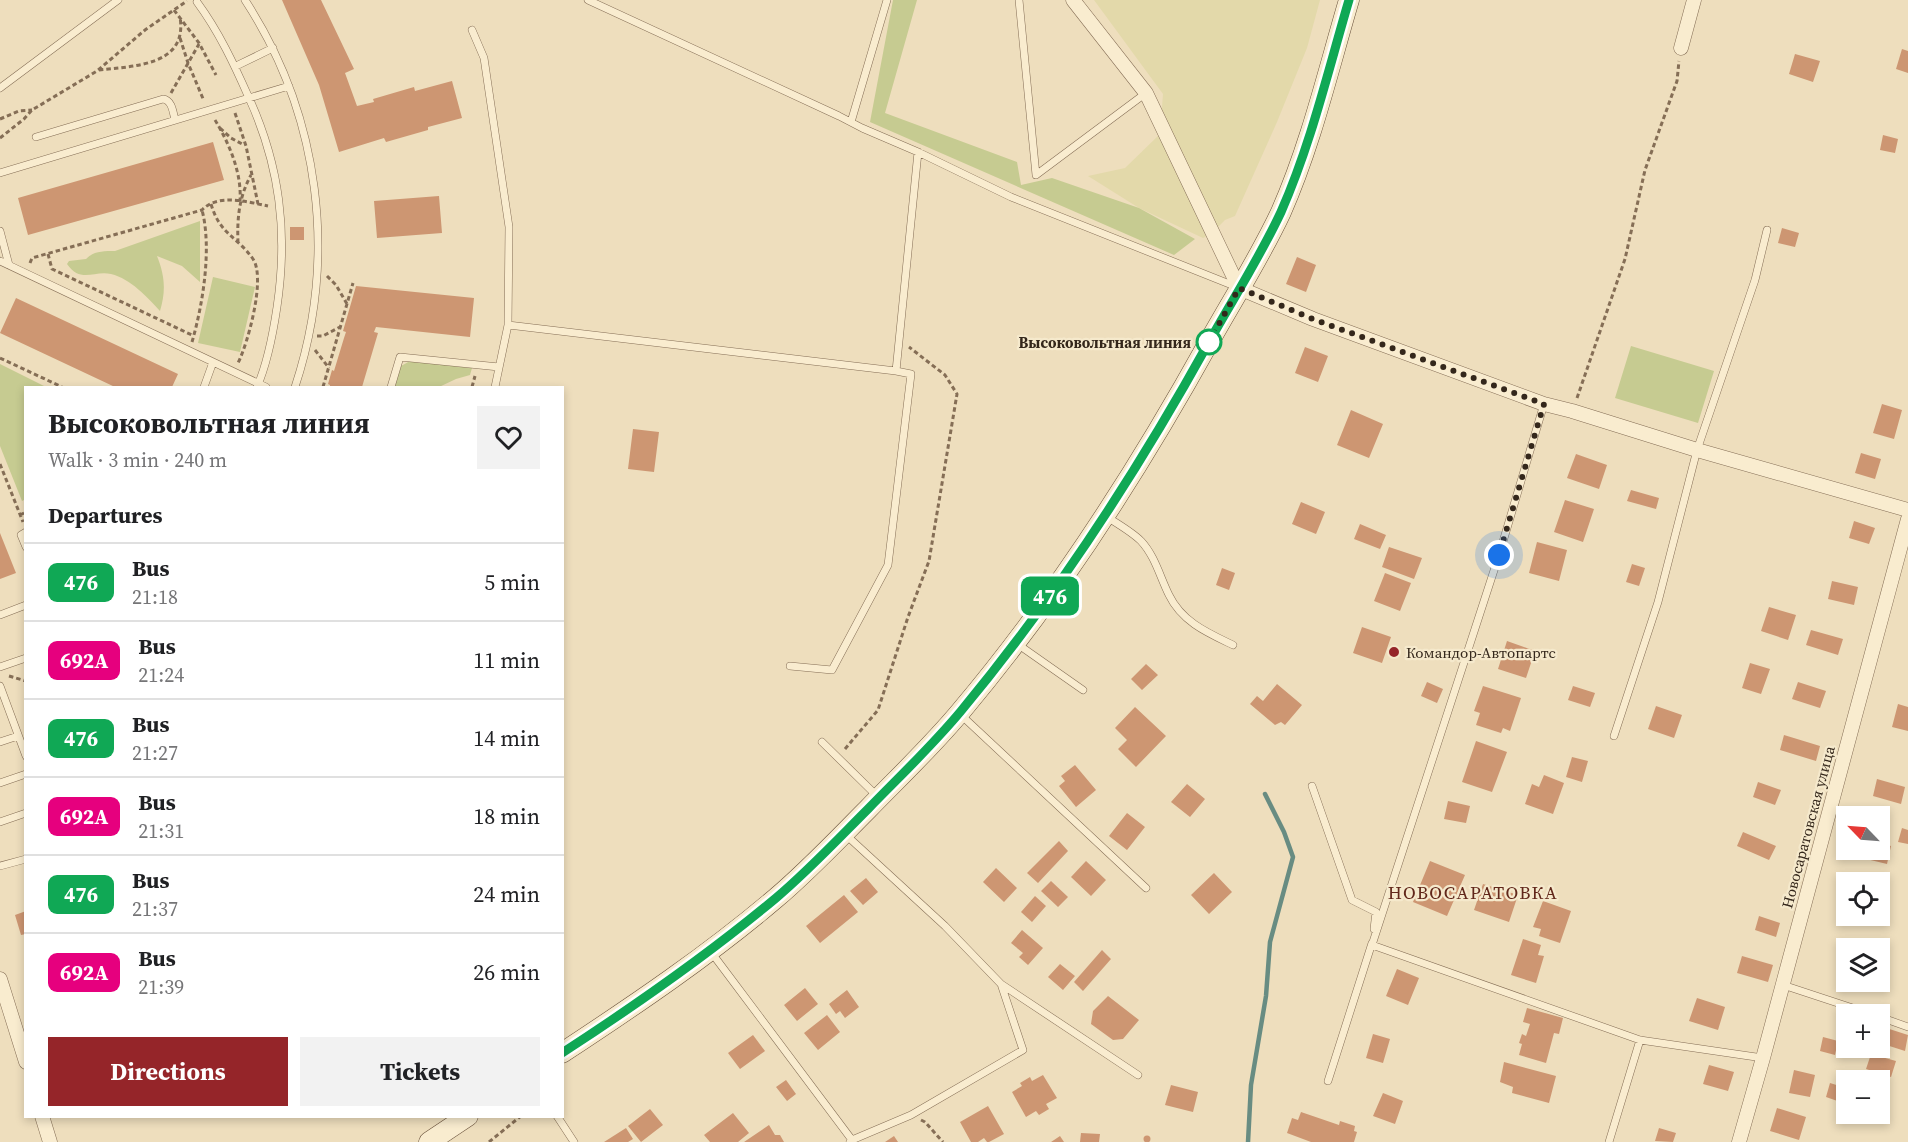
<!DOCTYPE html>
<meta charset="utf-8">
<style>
:root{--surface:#fff;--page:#f2f2f2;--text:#202124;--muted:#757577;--line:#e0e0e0;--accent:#952529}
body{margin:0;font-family:"Source Serif 4",serif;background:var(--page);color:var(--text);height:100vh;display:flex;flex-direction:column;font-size:22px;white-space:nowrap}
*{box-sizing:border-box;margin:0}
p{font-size:20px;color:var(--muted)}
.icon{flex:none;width:33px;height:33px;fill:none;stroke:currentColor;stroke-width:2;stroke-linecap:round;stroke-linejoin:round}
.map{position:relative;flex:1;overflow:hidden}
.sheet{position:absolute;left:24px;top:386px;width:540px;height:732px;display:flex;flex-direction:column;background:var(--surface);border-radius:0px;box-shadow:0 3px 9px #0003}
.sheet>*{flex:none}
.badge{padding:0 12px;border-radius:9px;font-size:21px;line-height:39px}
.needle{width:39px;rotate:295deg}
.controls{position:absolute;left:1836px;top:806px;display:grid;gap:12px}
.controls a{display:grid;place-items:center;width:54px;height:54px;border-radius:0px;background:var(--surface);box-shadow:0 3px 9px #0003;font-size:30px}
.you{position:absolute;width:30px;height:30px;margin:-15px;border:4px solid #fff;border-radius:50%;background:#1a73e8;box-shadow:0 0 0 9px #1a73e833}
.map>.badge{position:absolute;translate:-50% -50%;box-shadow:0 0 0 3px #fff}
h2{padding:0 24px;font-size:22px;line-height:54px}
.round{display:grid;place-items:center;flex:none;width:63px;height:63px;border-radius:0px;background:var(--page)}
.overview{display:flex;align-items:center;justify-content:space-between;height:102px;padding:0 24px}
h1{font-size:28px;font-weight:700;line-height:45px}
.cta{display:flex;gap:12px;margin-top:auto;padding:12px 24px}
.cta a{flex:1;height:69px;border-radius:0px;background:var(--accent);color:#fff;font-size:24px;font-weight:700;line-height:69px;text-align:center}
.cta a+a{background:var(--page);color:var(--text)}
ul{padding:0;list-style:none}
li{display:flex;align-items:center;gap:18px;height:78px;padding:0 24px;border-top:2px solid var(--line)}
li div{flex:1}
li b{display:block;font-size:22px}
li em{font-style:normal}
li .badge{min-width:66px;font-weight:700;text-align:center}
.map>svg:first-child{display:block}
.farmland{fill:#e3d9aa}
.green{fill:#c6cb91}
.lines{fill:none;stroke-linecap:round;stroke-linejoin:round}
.stream{stroke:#688c82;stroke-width:4.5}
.building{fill:#cd9672}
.lane-casing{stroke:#856e56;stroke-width:8}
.street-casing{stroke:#856e56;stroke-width:15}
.secondary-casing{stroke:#674f39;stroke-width:21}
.path{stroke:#856e56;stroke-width:3;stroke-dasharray:4.5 3;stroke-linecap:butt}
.lane{stroke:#f9eccf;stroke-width:7}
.street{stroke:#f9eccf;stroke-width:14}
.secondary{stroke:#f9eccf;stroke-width:20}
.line-casing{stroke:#fff;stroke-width:14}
.line{stroke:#10a855;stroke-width:9}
.walk{stroke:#34271b;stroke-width:6;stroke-dasharray:0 10.8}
.stop-dot{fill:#fff;stroke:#10a855;stroke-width:3}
.poi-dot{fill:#952529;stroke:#f5e9cc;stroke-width:2}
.labels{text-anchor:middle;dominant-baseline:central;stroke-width:4.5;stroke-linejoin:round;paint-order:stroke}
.stop-label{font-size:15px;font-weight:bold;fill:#34271b;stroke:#f5e9cc;text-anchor:end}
.poi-label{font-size:15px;fill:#34271b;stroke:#f5e9cc;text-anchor:start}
.street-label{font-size:15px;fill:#34271b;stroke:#f5e9cc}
.quarter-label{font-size:18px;letter-spacing:1.5px;fill:#61271a;stroke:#f5e9cc}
</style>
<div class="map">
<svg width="1908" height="1142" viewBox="0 0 1908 1142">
<rect width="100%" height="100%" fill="#eedebd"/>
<path class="farmland" d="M1094 0H1320L1307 48 1277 122 1235 216 1225 220 1211 234 1203 238 1139 208 1088 176 1125 168 1160 134 1163 94Z"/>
<path class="green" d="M893 0H917L885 113 1017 162 1021 185 1052 178 1139 208 1195 239 1174 255 870 122Z
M200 221V282L182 266 157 256C165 276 166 291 160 311 147 297 131 279 111 274 94 270 81 284 67 264L69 261 86 259C94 251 103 251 115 251Z
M213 277 255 287 240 352 198 343Z
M1631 346 1714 371 1698 423 1615 398Z
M410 361 472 368 470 375 456 379 439 387H394L401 366Z
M0 364 46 387H26V499L22 501 0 446Z"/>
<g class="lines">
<path class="stream" d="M1248 1142 1251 1085 1266 996 1270 942 1293 857 1284 832 1265 794"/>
</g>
<path class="building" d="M282 0H321L354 69 345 73 357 106 374 102 373 99 414 87 415 91 452 81 462 118 428 127V130L386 142 384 138 339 152 319 85Z
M1902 49 1908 51V73L1896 69Z
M1795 54 1820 61 1813 82 1789 74Z
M1883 135 1898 139 1895 153 1880 150Z
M213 142 224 180 28 235 18 198Z
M439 196 442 233 377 238 374 201Z
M290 227H304V240H290Z
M1782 228 1799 233 1795 247 1778 243Z
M1297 257 1316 265 1306 292 1286 284Z
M356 286 474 298 470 337 376 327 374 332 378 333 362 387H330V385L328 384 332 370 334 371 344 338 346 332 343 331Z
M16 298 178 374 172 387H115L0 333Z
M1305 347 1328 356 1318 382 1295 373Z
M1882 404 1902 410 1894 439 1873 433Z
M1351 410 1383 424 1369 458 1337 445Z
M633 429 659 432 654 472 628 469Z
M1861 453 1881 459 1875 479 1855 473Z
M1576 454 1607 465 1599 489 1567 478Z
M1631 490 1659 498 1656 509 1627 501Z
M1565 500 1594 509 1583 542 1554 532Z
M1301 502 1325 512 1316 534 1292 524Z
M1854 521 1875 528 1869 544 1849 538Z
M1360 524 1386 535 1380 549 1354 539Z
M0 533 16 573 0 579Z
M1537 542 1567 550 1559 581 1529 573Z
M1389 547 1422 558 1414 579 1382 567Z
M1632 564 1645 568 1639 586 1626 582Z
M1222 568 1235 573 1229 590 1216 585Z
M1385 573 1411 583 1400 611 1374 601Z
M1832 581 1858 587 1854 605 1828 599Z
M1769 607 1796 615 1788 640 1761 631Z
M1362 627 1391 637 1382 663 1353 653Z
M1811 630 1843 639 1838 655 1806 645Z
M1507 641 1535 651 1526 678 1498 669Z
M1750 663 1770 669 1761 694 1742 688Z
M1146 664 1158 675 1142 690 1131 679Z
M1427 682 1443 689 1437 703 1421 696Z
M1798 682 1826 691 1820 708 1792 699Z
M1277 684 1302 705 1285 725 1281 722 1275 725 1250 704 1257 696 1263 701Z
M1483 686 1521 698 1510 731 1503 728 1501 733 1476 725 1480 713 1474 711Z
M1573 686 1595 693 1590 707 1568 700Z
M1898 704 1908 707V731L1892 727Z
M1656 706 1682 715 1674 738 1648 729Z
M1135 707 1166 736 1136 767 1118 749 1127 740 1115 728Z
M1784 735 1820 746 1816 761 1780 750Z
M1476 741 1507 752 1492 792 1462 782Z
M1572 757 1588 761 1582 782 1566 777Z
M1075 765 1096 790 1076 807 1059 786 1065 781 1061 776Z
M1544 775 1564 783 1553 814 1525 804 1532 784 1539 787Z
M1877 779 1905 787 1901 804 1873 796Z
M1758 782 1781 790 1775 805 1753 797Z
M1187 784 1205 799 1190 817 1171 802Z
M1448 801 1470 806 1466 823 1444 819Z
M1127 813 1145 827 1127 850 1109 836Z
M1902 828 1908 830V844L1898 842Z
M1743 832 1776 846 1769 860 1737 846Z
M1059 841 1068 851 1038 883 1027 873Z
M1880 843 1891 846 1887 864 1858 857 1860 849H1880Z
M1086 861 1106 880 1091 896 1071 877Z
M1430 861 1465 875 1447 916 1413 902Z
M996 868 1017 888 1004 902 983 882Z
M1214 873 1232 892 1209 914 1191 895Z
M866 878 878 892 863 905 850 891Z
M1051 881 1068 897 1058 907 1041 891Z
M1483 884 1518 895 1509 922 1474 910Z
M844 895 858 912 820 943 806 926Z
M1035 896 1046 906 1032 922 1021 912Z
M1543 901 1571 911 1560 943 1539 936 1541 929 1533 927Z
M26 911V934L21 935 15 915Z
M1759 916 1780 923 1776 937 1755 930Z
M1022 930 1043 948 1028 965 1019 957 1023 953 1011 943Z
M1523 939 1541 945 1538 955 1544 956 1536 983 1511 975Z
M1102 950 1111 959 1083 991 1074 982Z
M1844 951 1846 952V975L1838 973Z
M1742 956 1773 965 1768 982 1737 973Z
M1060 964 1075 976 1063 990 1048 977Z
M1397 969 1419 978 1408 1005 1386 996Z
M805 988 818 1004 797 1021 784 1005Z
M847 990 859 1007 845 1018 840 1011 836 1014 829 1004Z
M1108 996 1139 1020 1123 1039 1113 1040 1091 1024 1093 1011Z
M1697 998 1725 1007 1718 1030 1689 1021Z
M1527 1008 1563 1018 1559 1034 1554 1033 1546 1063 1519 1055 1522 1044 1519 1043 1522 1034 1526 1036 1530 1024 1523 1022Z
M827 1015 840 1032 818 1050 804 1033Z
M1880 1026 1908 1035 1905 1051 1880 1043Z
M1373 1034 1390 1039 1383 1063 1366 1058Z
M753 1035 765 1051 740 1069 728 1053Z
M1823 1037 1838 1041 1835 1055 1820 1051Z
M1871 1054 1896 1061 1891 1077 1866 1069Z
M1504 1062 1556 1076 1549 1103 1512 1093 1513 1087 1500 1082Z
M1709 1065 1734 1072 1728 1091 1703 1084Z
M1794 1070 1815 1075 1810 1097 1789 1093Z
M1043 1075 1057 1098 1046 1104 1049 1109 1039 1115 1036 1111 1026 1117 1012 1092 1022 1086 1020 1083 1030 1077 1032 1081Z
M786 1080 796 1094 787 1101 776 1087Z
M1830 1083 1846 1088V1104L1826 1097Z
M1171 1085 1198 1092 1193 1112 1165 1105Z
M1383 1093 1403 1101 1395 1124 1373 1116Z
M988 1106 1004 1134 989 1142H987L984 1138 978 1142H971L960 1122Z
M1777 1108 1806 1117 1799 1140 1770 1131Z
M650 1109 663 1125 641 1142 628 1126Z
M1301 1112 1339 1125 1340 1121 1355 1126 1354 1131 1357 1132 1354 1142H1311L1287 1133 1292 1118 1298 1120Z
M733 1113 749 1133 738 1142H710L704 1135Z
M769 1125 775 1135H780L784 1142H744Z
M626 1128 633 1139 628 1142H604Z
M1659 1128 1676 1133 1673 1142 1655 1141Z
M1081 1133 1100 1134 1099 1142H1080Z
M1143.5 1139a3.5 3.5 0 1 1 7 0a3.5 3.5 0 1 1-7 0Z
M894 1136 898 1142H885Z
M1060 1136 1064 1142H1051Z"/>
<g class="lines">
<defs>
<path id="lane" d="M245 0C320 115 338 257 295 387
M588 0 839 116 862 128 918 152 1011 197 1237 287
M1019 0 1036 175 1146 93
M197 2C219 32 234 64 249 98 280 166 288 233 277 307 273 334 268 362 257 387
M472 30 484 58 509 227 508 325 896 371 918 152
M236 66 273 48
M0 88 118 0
M851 122 887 0
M36 137 163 99C172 100 173 112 175 120
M0 173 289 86
M0 231 9 265
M0 261 266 387
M204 387 213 362
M391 387 400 357 499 367
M495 387 508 325
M1544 404 1499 555 1372 945 1640 1040 1763 1058
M1107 517C1118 524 1132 532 1141 541 1155 556 1160 577 1169 595 1182 622 1208 633 1233 645
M26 532 21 535 26 547
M0 615 26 605
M1016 643 1083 690
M790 666 832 670 888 565 911 374 896 371
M0 667 26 658
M0 686 26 756
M961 715 1146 888
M1614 736 1658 602 1697 450 1755 280 1767 230
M0 742 18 736
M822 742 878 797
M0 783 26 774
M1312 786 1352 900 1376 912 1374 929
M0 822 26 813
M846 835 945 926 1001 984 1023 1050 911 1115 852 1140
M0 866 26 859
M711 952 852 1140 850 1142
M1001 984 1138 1075
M1783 985 1871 1014
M1880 1017 1908 1027
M1328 1081 1372 943
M557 1116 574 1142
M1609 1142 1640 1040"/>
<path id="street" d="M1073 0 1146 93 1239 288 1313 319 1544 404 1572 411 1697 450 1908 510
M1681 48 1694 0
M0 979 26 1062
M42 1116 50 1142
M1739 1142 1763 1058 1908 519"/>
<path id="secondary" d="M562 1053C635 1005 709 955 776 898 808 871 838 839 868 809 899 777 932 746 961 711 1056 598 1137 472 1209 342 1233 299 1260 257 1281 212 1311 144 1328 71 1349 0
M429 1142 468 1116"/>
</defs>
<use href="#lane" class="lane-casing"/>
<use href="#street" class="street-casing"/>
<use href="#secondary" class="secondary-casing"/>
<path class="path" d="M174 10 199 43 216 75
M180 38 188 63 204 101
M99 70C134 66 188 66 180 17
M171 93 199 44
M235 113 246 146 258 204
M0 119 19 111 32 110
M215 120C229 143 242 173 240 201
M220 128 231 138 244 145
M0 138 24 119 32 110 97 71 145 30 187 1
M211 204C220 235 237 236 253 259 266 278 248 343 238 363
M238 243C237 218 239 197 251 175
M48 254 52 269 194 336
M30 263 32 258 202 210C218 193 248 202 268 206
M327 276 336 285 347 304
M317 336H323L340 327
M192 342C203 304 212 248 202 210
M315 350 329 368
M0 358 62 387
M323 387 353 283
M472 387 475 376
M1577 398 1625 259 1645 170 1677 81 1679 61
M0 464 23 522
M20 515 26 512
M9 676 26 681
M845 749 878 710 908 617 929 561 957 394 945 375 909 347
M921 1120 925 1122 943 1142
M489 1142 521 1116"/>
<use href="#lane" class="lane"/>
<use href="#street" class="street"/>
<use href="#secondary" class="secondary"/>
</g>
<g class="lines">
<defs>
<path id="line" d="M562 1053C636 1005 709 954 776 898 808 871 838 839 868 809 899 777 932 746 961 711 1056 597 1137 472 1209 342 1233 299 1260 257 1281 212 1311 144 1328 71 1349 0"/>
</defs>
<use href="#line" class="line-casing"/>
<use href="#line" class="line"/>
<path class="walk" d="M1209 342 1239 288 1313 319 1544 404 1499 555"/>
</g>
<circle class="stop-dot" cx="1209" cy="342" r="12"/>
<circle class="poi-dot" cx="1394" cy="652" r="6"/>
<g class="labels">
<g class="stop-label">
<text x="1191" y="342">Высоковольтная линия</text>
</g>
<g class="poi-label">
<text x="1406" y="652">Командор-Автопартс</text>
</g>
<g class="street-label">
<text transform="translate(1808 827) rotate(-75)">Новосаратовская улица</text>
</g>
<g class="quarter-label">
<text x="1473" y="892">НОВОСАРАТОВКА</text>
</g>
</g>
</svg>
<div class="controls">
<a><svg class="needle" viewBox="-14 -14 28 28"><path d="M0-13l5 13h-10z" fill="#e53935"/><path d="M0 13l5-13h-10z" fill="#757577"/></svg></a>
<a><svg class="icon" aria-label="locate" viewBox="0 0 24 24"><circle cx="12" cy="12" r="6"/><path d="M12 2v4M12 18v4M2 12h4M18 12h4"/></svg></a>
<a><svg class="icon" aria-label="layers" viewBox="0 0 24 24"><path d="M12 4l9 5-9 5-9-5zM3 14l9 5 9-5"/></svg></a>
<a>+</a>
<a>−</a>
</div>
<div class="you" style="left:1499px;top:555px"></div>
<b class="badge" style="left:1050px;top:596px;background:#10a855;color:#fff">476</b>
<section class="sheet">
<div class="overview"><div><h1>Высоковольтная линия</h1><p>Walk · 3 min · 240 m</p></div><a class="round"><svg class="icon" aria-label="heart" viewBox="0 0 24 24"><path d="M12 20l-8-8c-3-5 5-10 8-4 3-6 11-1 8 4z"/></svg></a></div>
<h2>Departures</h2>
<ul>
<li><span class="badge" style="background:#10a855;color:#fff">476</span><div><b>Bus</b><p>21:18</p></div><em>5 min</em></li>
<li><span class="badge" style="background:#e6007e;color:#fff">692А</span><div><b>Bus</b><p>21:24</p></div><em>11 min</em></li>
<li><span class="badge" style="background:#10a855;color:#fff">476</span><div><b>Bus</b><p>21:27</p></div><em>14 min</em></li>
<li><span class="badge" style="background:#e6007e;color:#fff">692А</span><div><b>Bus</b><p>21:31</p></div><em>18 min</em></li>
<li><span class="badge" style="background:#10a855;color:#fff">476</span><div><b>Bus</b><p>21:37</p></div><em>24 min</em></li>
<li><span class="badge" style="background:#e6007e;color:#fff">692А</span><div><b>Bus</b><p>21:39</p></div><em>26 min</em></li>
</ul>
<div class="cta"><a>Directions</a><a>Tickets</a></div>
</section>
</div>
